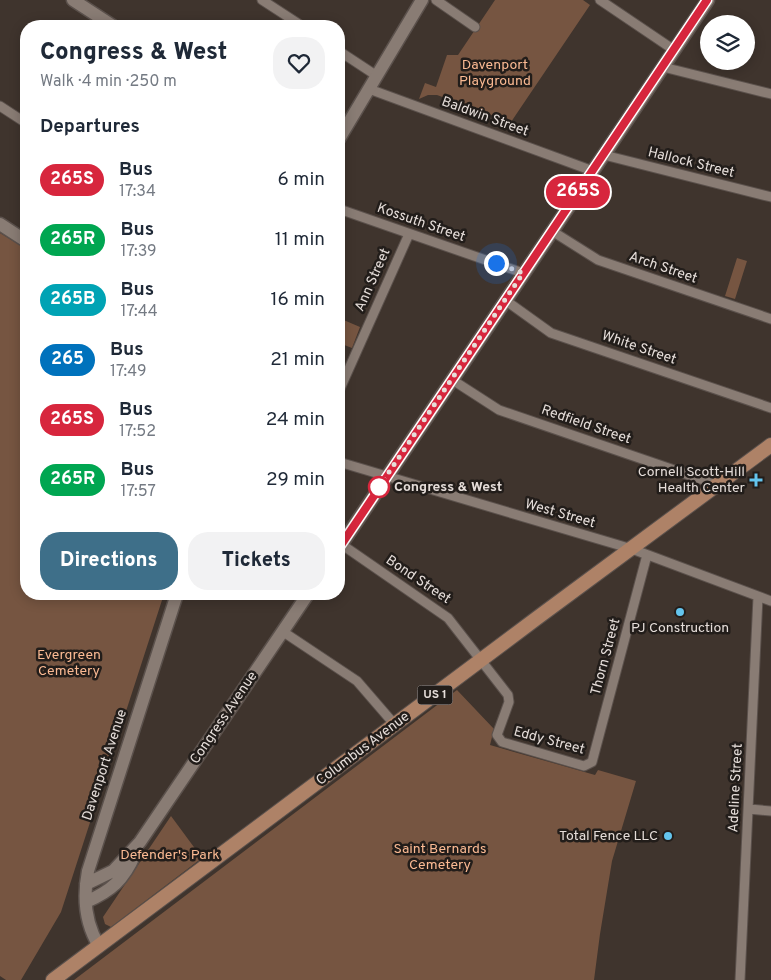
<!DOCTYPE html>
<meta charset="utf-8">
<style>
:root{--surface:#fff;--page:#f2f2f3;--text:#1f2937;--muted:#747a83;--accent:#3e6f89}
body{margin:0;font-family:Overpass,sans-serif;background:var(--page);color:var(--text);height:100vh;display:flex;flex-direction:column;font-size:19px;white-space:nowrap}
*{box-sizing:border-box;margin:0}
p{font-size:16px;color:var(--muted)}
.icon{flex:none;width:28px;height:28px;fill:none;stroke:currentColor;stroke-width:2;stroke-linecap:round;stroke-linejoin:round}
.map{position:relative;flex:1;overflow:hidden}
.side{position:absolute;left:20px;top:20px;width:325px;height:580px;display:flex;flex-direction:column;background:var(--surface);border-radius:20px;box-shadow:0 2px 12px #0003}
.side>*{flex:none}
.badge{padding:0 10px;border-radius:16px;font-size:18px;line-height:32px}
.fabs{position:absolute;left:700px;top:15px;display:grid;gap:10px}
.fabs a{display:grid;place-items:center;width:55px;height:55px;border-radius:50%;background:var(--surface);box-shadow:0 2px 12px #0003;font-size:25px}
.you{position:absolute;width:25px;height:25px;margin:-12px;border:4px solid #fff;border-radius:50%;background:#1a73e8;box-shadow:0 0 0 8px #1a73e833}
.map>.badge{position:absolute;translate:-50% -50%;box-shadow:0 0 0 2px #fff}
h2{padding:0 20px;font-size:19px;line-height:45px}
.round{display:grid;place-items:center;flex:none;width:52px;height:52px;border-radius:20px;background:var(--page)}
.summary{display:flex;align-items:center;justify-content:space-between;height:85px;padding:0 20px}
h1{font-size:24px;font-weight:800;line-height:38px}
.primary-button{display:flex;gap:10px;margin-top:auto;padding:10px 20px}
.primary-button a{flex:1;height:58px;border-radius:20px;background:var(--accent);color:#fff;font-size:20px;font-weight:800;line-height:58px;text-align:center}
.primary-button a+a{background:var(--page);color:var(--text)}
ul{padding:0;list-style:none}
li{display:flex;align-items:center;gap:15px;height:60px;padding:0 20px}
li div{flex:1}
li b{display:block;font-size:19px}
li em{font-style:normal}
li .badge{min-width:55px;font-weight:700;text-align:center}
.map>svg:first-child{display:block}
.green{fill:#765541}
.lines{fill:none;stroke-linecap:round;stroke-linejoin:round}
.street-casing{stroke:#5b514c;stroke-width:11}
.secondary-casing{stroke:#5b514c;stroke-width:15}
.primary-casing{stroke:#5b514c;stroke-width:16}
.street{stroke:#897c74;stroke-width:9}
.secondary{stroke:#897c74;stroke-width:12}
.primary{stroke:#ae8267;stroke-width:14}
.line-casing{stroke:#fff;stroke-width:11}
.line{stroke:#d7263d;stroke-width:8}
.walk{stroke:#e5ddd9;stroke-width:5;stroke-dasharray:0 9}
.poi-dot{fill:#64c5ee;stroke:#221d1a;stroke-width:2}
.stop-dot{fill:#fff;stroke:#d7263d;stroke-width:2.5}
.labels{text-anchor:middle;dominant-baseline:central;stroke-width:5;stroke-linejoin:round;paint-order:stroke}
.shield{fill:#221d1a;stroke:#aaa3a0;stroke-width:1}
.shield-label{font-size:12px;font-weight:bold;fill:#e5ddd9}
.park-label{font-size:14px;fill:#fbba93;stroke:#221d1a}
.street-label{font-size:14px;fill:#e5ddd9;stroke:#221d1a}
.poi-label{font-size:14px;fill:#e5ddd9;stroke:#221d1a;text-anchor:end}
.stop-label{font-size:14px;font-weight:bold;fill:#e5ddd9;stroke:#221d1a;text-anchor:start}
</style>
<div class="map">
<svg width="771" height="980" viewBox="0 0 771 980">
<rect width="100%" height="100%" fill="#3f342d"/>
<path class="green" d="M495 0H583L590 5 511 122 437 95H428L419 99 425 83 436 87 447 55H458Z
M0 233 26 249V594H164L61 912 21 980H6L0 976Z
M737 258 747 261 735 299 725 296Z
M339 318 360 327 352 348 339 343Z
M457 690 494 729 490 745 595 775 598 770 636 781 612 861 600 934 594 980H74Z
M171 816 202 858 111 927 105 924 103 917Z"/>
<g class="lines">
<defs>
<path id="street" d="M262 0 302 26
M436 0 475 27
M600 0 674 50
M339 51 377 76
M663 67 771 94
M369 89 593 171
M0 106 26 123
M604 155 771 197
M339 209 523 273
M552 231 598 260 771 319
M505 300 551 333 771 408
M451 379 499 410 718 485
M339 391 409 234
M339 462 632 549 771 601
M341 544 448 618 508 695 509 702 497 735 502 742 584 766 592 762 647 555
M282 631 357 681 395 725
M749 809 771 811
M740 980 758 597"/>
<path id="secondary" d="M73 0 113 26
M339 139 422 0
M0 224 26 241
M339 548 708 0
M86 884 113 871 140 842 308 594
M86 902C111 891 124 880 135 854
M99 946C85 923 83 897 88 871L177 594"/>
<path id="primary" d="M53 980 537 618 771 445"/>
</defs>
<use href="#street" class="street-casing"/>
<use href="#secondary" class="secondary-casing"/>
<use href="#primary" class="primary-casing"/>
<use href="#street" class="street"/>
<use href="#secondary" class="secondary"/>
<use href="#primary" class="primary"/>
</g>
<g class="lines">
<defs>
<path id="line" d="M339 548 707 0"/>
</defs>
<use href="#line" class="line-casing"/>
<use href="#line" class="line"/>
<path class="walk" d="M379 487 523 273 496 263"/>
</g>
<g class="poi-dot">
<path d="M753.5 472.5h5v5h5v5h-5v5h-5v-5h-5v-5h5z"/>
<circle cx="680" cy="612" r="5"/>
<circle cx="668" cy="836" r="5"/>
</g>
<circle class="stop-dot" cx="379" cy="487" r="10"/>
<g class="labels">
<rect class="shield" x="417.5" y="685.5" width="35" height="19" rx="4"/>
<g class="shield-label">
<text x="435" y="695">US 1</text>
</g>
<g class="park-label">
<text x="495" y="65">Davenport<tspan x="495" dy="16">Playground</tspan></text>
<text x="69" y="655">Evergreen<tspan x="69" dy="16">Cemetery</tspan></text>
<text x="440" y="849">Saint Bernards<tspan x="440" dy="16">Cemetery</tspan></text>
<text x="170" y="855">Defender's Park</text>
</g>
<g class="street-label">
<text transform="translate(485 117) rotate(20)">Baldwin Street</text>
<text transform="translate(691 163) rotate(14)">Hallock Street</text>
<text transform="translate(421 223) rotate(19)">Kossuth Street</text>
<text transform="translate(663 268) rotate(19)">Arch Street</text>
<text transform="translate(373 280) rotate(-66)">Ann Street</text>
<text transform="translate(639 348) rotate(19)">White Street</text>
<text transform="translate(586 425) rotate(19)">Redfield Street</text>
<text transform="translate(560 514) rotate(16)">West Street</text>
<text transform="translate(418 580) rotate(34)">Bond Street</text>
<text transform="translate(606 657) rotate(-75)">Thorn Street</text>
<text transform="translate(224 718) rotate(-56)">Congress Avenue</text>
<text transform="translate(549 741) rotate(15)">Eddy Street</text>
<text transform="translate(363 749) rotate(-37)">Columbus Avenue</text>
<text transform="translate(105 765) rotate(-72)">Davenport Avenue</text>
<text transform="translate(736 788) rotate(-87)">Adeline Street</text>
</g>
<g class="poi-label">
<text x="745" y="472">Cornell Scott-Hill<tspan x="745" dy="16">Health Center</tspan></text>
<text x="680" y="628" text-anchor="middle">PJ Construction</text>
<text x="658" y="836">Total Fence LLC</text>
</g>
<g class="stop-label">
<text x="394" y="487">Congress &amp; West</text>
</g>
</g>
</svg>
<div class="fabs">
<a><svg class="icon" aria-label="layers" viewBox="0 0 24 24"><path d="M12 4l9 5-9 5-9-5zM3 14l9 5 9-5"/></svg></a>
</div>
<div class="you" style="left:496px;top:263px"></div>
<b class="badge" style="left:578px;top:192px;background:#d7263d;color:#fff">265S</b>
<section class="side">
<div class="summary"><div><h1>Congress &amp; West</h1><p>Walk · 4 min · 250 m</p></div><a class="round"><svg class="icon" aria-label="heart" viewBox="0 0 24 24"><path d="M12 20l-8-8c-3-5 5-10 8-4 3-6 11-1 8 4z"/></svg></a></div>
<h2>Departures</h2>
<ul>
<li><span class="badge" style="background:#d7263d;color:#fff">265S</span><div><b>Bus</b><p>17:34</p></div><em>6 min</em></li>
<li><span class="badge" style="background:#00a651;color:#fff">265R</span><div><b>Bus</b><p>17:39</p></div><em>11 min</em></li>
<li><span class="badge" style="background:#00a3b4;color:#fff">265B</span><div><b>Bus</b><p>17:44</p></div><em>16 min</em></li>
<li><span class="badge" style="background:#0072bc;color:#fff">265</span><div><b>Bus</b><p>17:49</p></div><em>21 min</em></li>
<li><span class="badge" style="background:#d7263d;color:#fff">265S</span><div><b>Bus</b><p>17:52</p></div><em>24 min</em></li>
<li><span class="badge" style="background:#00a651;color:#fff">265R</span><div><b>Bus</b><p>17:57</p></div><em>29 min</em></li>
</ul>
<div class="primary-button"><a>Directions</a><a>Tickets</a></div>
</section>
</div>
